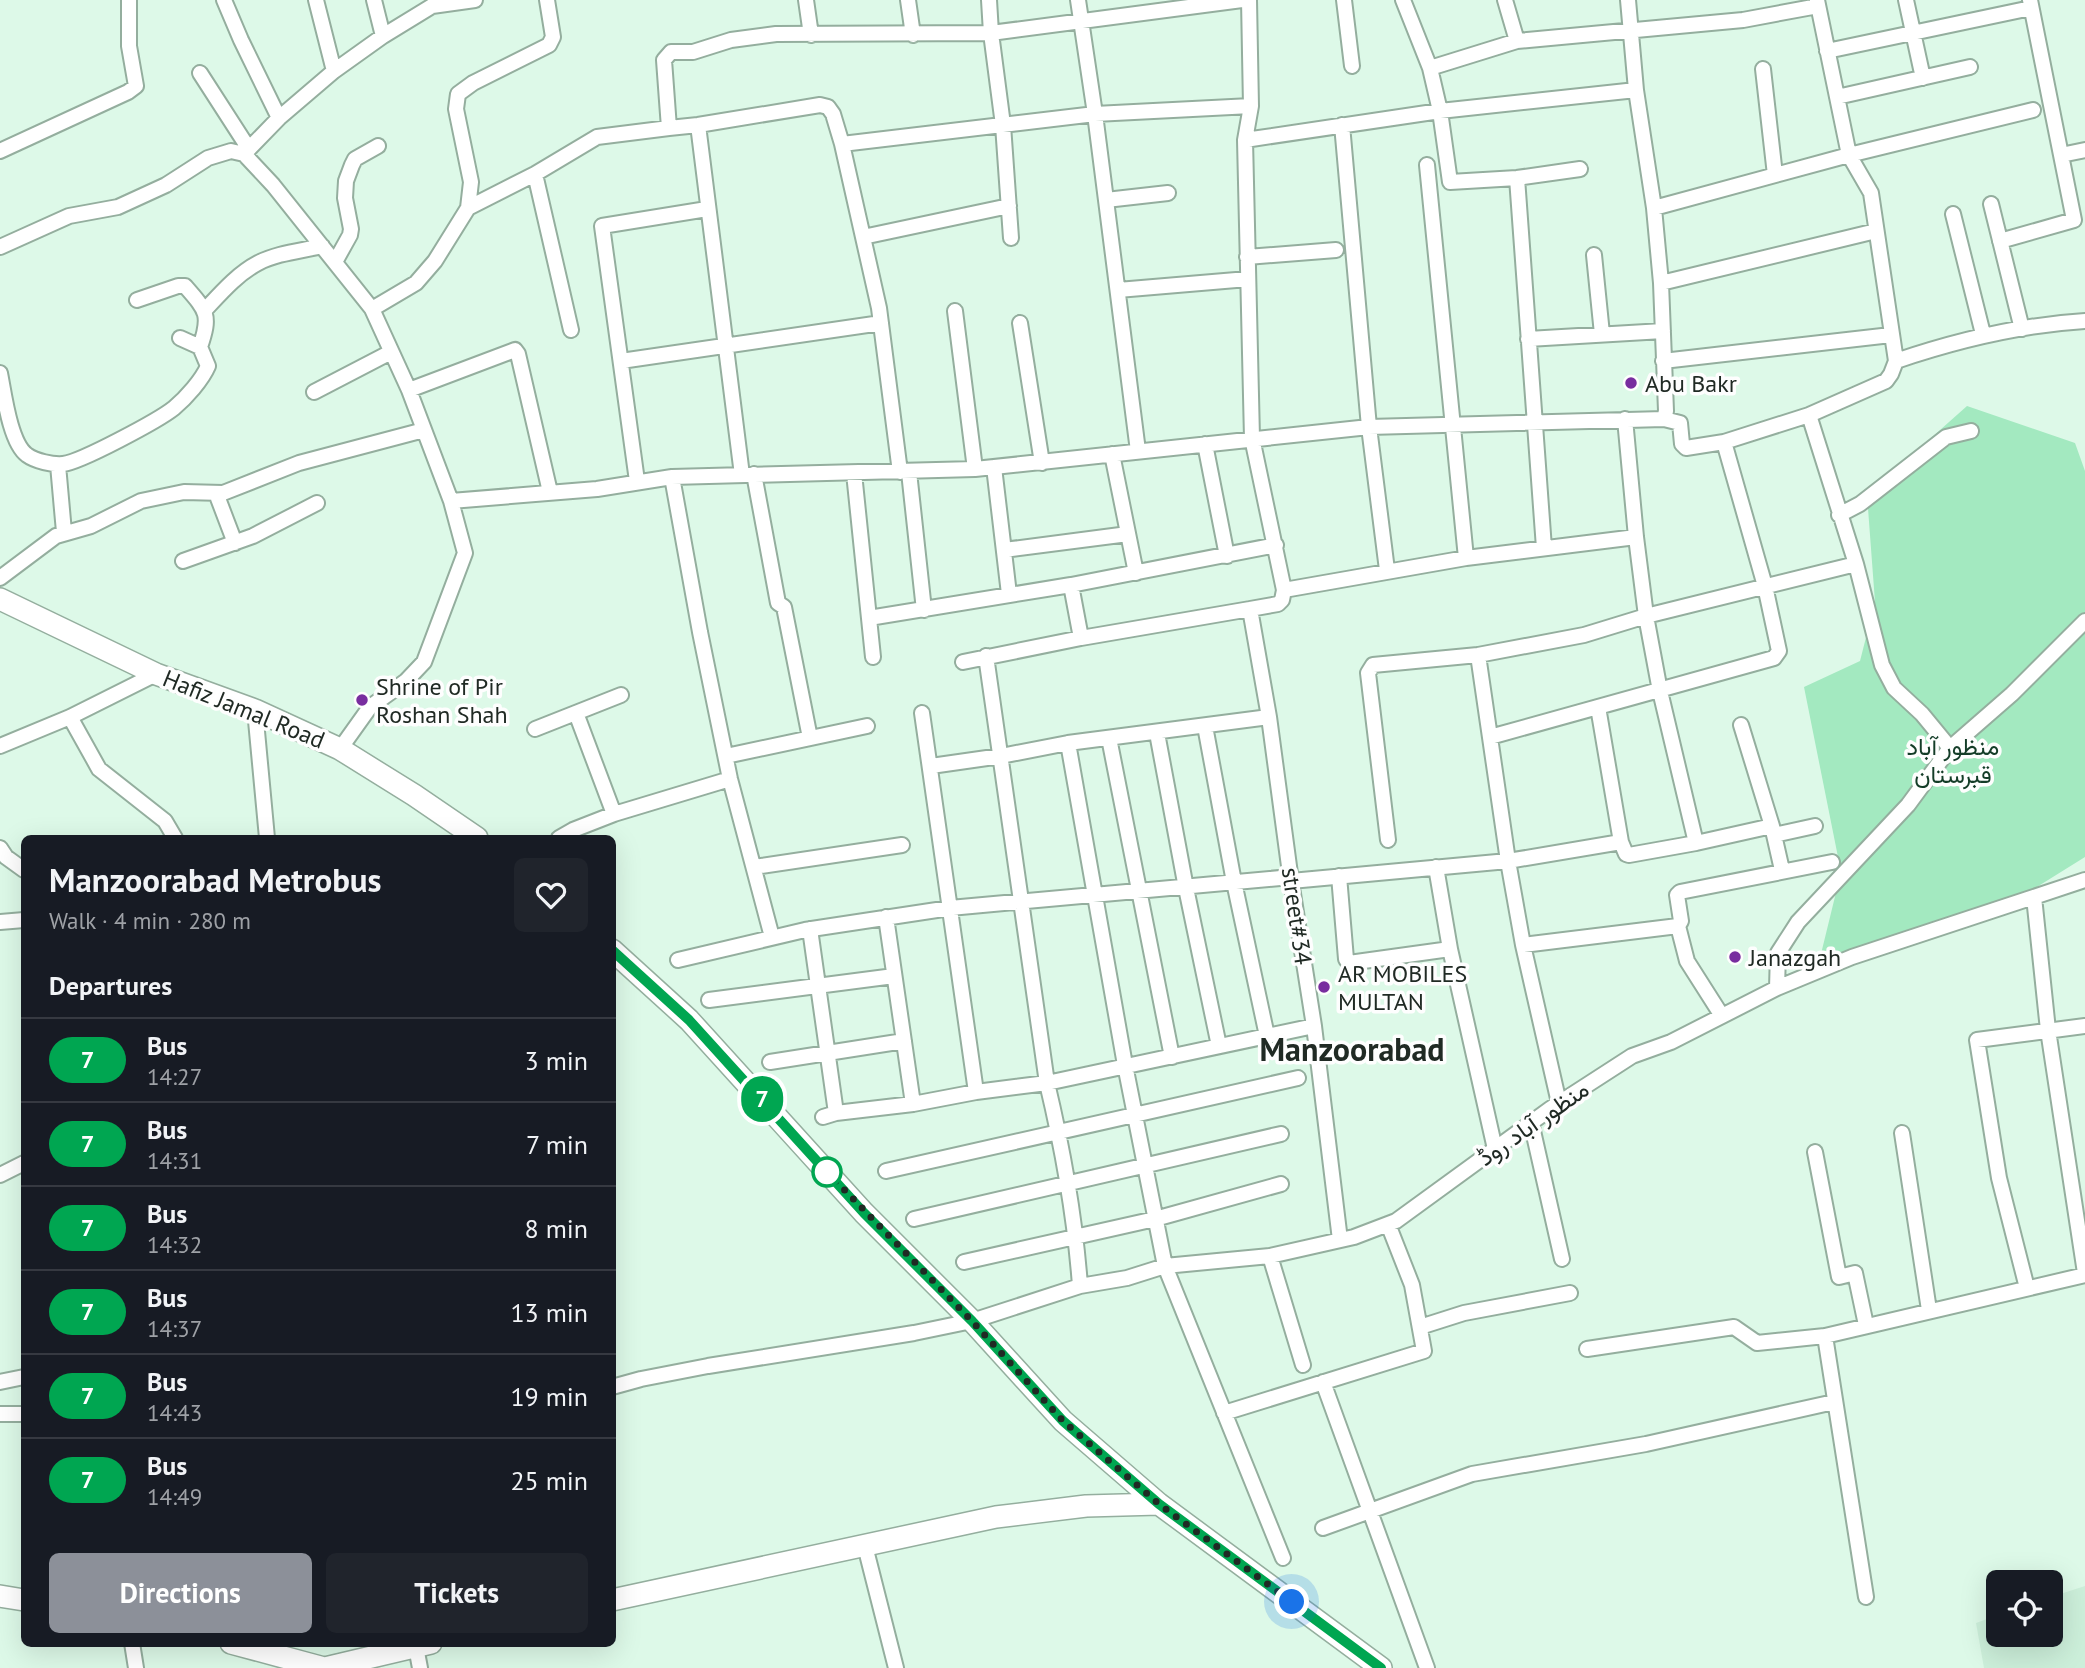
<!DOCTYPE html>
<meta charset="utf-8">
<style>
:root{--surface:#171b24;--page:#20242c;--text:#f1f3f6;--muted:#9ea1a6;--line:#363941;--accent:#8c9099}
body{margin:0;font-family:"PT Sans",Vazirmatn,sans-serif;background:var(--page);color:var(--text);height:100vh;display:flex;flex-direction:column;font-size:26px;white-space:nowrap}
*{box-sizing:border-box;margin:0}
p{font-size:23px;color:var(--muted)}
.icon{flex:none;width:38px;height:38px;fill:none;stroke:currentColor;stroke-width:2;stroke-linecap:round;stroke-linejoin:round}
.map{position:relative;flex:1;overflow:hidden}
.panel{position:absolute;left:21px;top:835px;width:595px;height:812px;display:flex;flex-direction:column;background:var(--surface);border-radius:10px;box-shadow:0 7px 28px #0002}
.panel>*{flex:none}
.badge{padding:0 14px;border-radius:23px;font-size:24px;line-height:46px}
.fabs{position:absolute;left:1986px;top:1570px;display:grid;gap:14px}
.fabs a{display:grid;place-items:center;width:77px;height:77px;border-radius:10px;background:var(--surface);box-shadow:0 7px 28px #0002;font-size:35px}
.you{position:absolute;width:35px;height:35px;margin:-18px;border:5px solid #fff;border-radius:50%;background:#1a73e8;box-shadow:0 0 0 10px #1a73e833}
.map>.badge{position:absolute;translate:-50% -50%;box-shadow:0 0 0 4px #fff}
h2{padding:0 28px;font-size:26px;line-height:63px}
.round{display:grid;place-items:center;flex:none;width:74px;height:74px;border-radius:10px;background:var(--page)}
.headline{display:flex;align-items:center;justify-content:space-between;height:119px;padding:0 28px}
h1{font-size:33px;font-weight:700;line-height:52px}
.button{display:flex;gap:14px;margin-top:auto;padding:14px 28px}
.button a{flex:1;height:80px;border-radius:10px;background:var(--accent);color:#fff;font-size:28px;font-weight:700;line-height:80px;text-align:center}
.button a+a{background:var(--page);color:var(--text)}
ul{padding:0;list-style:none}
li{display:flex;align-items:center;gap:21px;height:84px;padding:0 28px;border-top:2px solid var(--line)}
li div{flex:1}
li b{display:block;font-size:26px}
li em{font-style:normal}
li .badge{min-width:77px;font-weight:700;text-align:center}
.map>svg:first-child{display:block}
.built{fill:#ccefda}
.green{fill:#a3e9c0}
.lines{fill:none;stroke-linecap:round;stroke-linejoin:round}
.street-casing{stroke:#94ae9e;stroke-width:18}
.secondary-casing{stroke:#94ae9e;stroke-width:24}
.street{stroke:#fff;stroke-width:14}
.secondary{stroke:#fff;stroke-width:21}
.line-casing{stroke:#fff;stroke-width:16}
.line{stroke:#00a651;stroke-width:10}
.walk{stroke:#202a24;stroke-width:7;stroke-dasharray:0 12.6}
.poi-dot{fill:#782d9f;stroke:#fefefe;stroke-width:2.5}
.stop-dot{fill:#fff;stroke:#00a651;stroke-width:3.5}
.labels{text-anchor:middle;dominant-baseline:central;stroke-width:7;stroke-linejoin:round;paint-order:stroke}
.poi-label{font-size:24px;fill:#202a24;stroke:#fefefe;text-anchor:start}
.street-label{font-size:24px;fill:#202a24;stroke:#fefefe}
.park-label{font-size:24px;fill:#143d28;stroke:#fefefe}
.district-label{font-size:32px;font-weight:bold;fill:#202a24;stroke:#fefefe}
</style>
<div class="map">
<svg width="2085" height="1668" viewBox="0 0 2085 1668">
<rect width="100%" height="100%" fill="#ddf9e8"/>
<path class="built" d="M2085 1586V1668H1984L1976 1623 1998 1615V1634H2051V1597Z"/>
<path class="green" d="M1967 406 2075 443 2085 471V857L1979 923 1820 958 1841 872 1804 687 1860 661 1875 602 1867 495Z"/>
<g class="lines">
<defs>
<path id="street" d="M224 0 241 40 279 118
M316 0 334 71
M374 0 383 36
M806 0 811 35
M908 0 913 35
M989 0 991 33 1003 125 1011 238
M1078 0 1095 114 1138 451
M1344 0 1352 66
M1403 0 1430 68 1440 111 1450 182 1517 178 1580 169
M1505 0 1517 41
M1906 0 1923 78
M1827 51 2031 8
M1430 68 1517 41 1743 20 1818 6
M1763 69 1775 175
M200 73 249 149
M1837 97 1970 67
M698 125 742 475
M1342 125 1369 427 1387 570
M669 128 698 125 820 105 828 107 833 114 842 144 879 308 900 472
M1245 140 1440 111 1636 90
M842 144 1095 114 1251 106
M0 151 128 92 136 86 129 46V0
M244 154 279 118 334 71 383 36 432 6 475 0
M2061 155 2085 150
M1427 165 1466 558
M535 174 571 330
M1517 178 1544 548
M1106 200 1168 193
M1991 204 2022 329
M468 208 471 182 456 109 458 94 473 83 549 45 553 37 547 0
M1654 208 1849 155 2033 110
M1953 214 1983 334
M863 237 1009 206
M2000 241 2074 220 2030 0
M0 247 69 216 118 207 166 185 208 158 231 151 244 154 273 185 372 309 409 390 451 501 465 553 424 662 406 681 370 707 340 749
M1594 255 1602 334
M1247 257 1336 250
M335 262 350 235 351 229 345 198 346 181 352 165 355 159 378 146
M1661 283 1876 231
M1118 290 1248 279
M137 300 178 286H185C207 311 211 315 200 347
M372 309 416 283 435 261 468 208 535 174 597 137 669 128 664 60 671 52H693L731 40 776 34 991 33 1242 0
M204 311C220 294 237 274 258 263 277 253 301 251 322 246
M955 311 975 469
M1020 323 1042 463
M1528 339 1663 331
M621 361 881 323
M1663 361 1891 335
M1896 361C1958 340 2019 325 2085 321
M0 373C4 393 10 443 27 455 35 461 53 465 63 464 81 462 159 420 174 408 186 398 202 380 208 366L200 347 180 338
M409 390 515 350 518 354 550 492
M314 392 391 352
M1809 415 1856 564 1882 665 1894 688 1922 714 1950 748
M1625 419 1636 537 1646 616 1856 564
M1664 419 1680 423 1682 444 1686 448 1724 442 1809 415 1886 381 1891 374 1896 361 1871 193 1849 155 1817 0
M1205 444 1227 556
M1112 454 1136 573
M58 465 64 532
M994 467 1009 594
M909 472 924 610
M854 473 873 657
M754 474 778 603 784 607 810 738
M672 477 700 632 730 779 772 937
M637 481 602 226 707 209
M216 493 235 543
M451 501 597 489 672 477 975 469 1369 427 1664 419 1666 411 1661 283 1654 208 1636 90 1628 0
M1839 515 1860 504 1946 437 1971 431
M1004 550 1128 534
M183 561 253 536 317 503
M0 578 56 536 91 526 141 501 184 492 223 493 299 463 424 430
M1071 585 1081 638
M1284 590 1466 558 1636 537
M1250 609 1269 717 1291 881 1314 1026 1340 1240
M869 618 1071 585 1276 545
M986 656 1047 1083C1063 1150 1075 1217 1080 1286
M963 662 1081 638 1250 609 1278 604 1282 600 1284 590 1252 438 1245 140 1251 106 1249 0
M1598 707 1621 842 1508 861 1523 945 1678 926 1687 961 1722 1016
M255 710 267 838
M576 713 614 814
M922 713 976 1092
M70 717 99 769 165 821 175 838
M1741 725 1772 826 1782 870
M1205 726 1234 882 1267 1036
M535 729 621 695
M1157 733 1186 888 1219 1046
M1490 737 1774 658 1779 651 1765 586 1724 442
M1109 738 1172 1057
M1068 743 1125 1065 1165 1266 1283 1558
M0 746 70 717 156 674
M726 756 867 726
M931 766 1001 756 1068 743 1269 717
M1774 835 1815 826
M559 838 573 830 614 814 730 779
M1388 840 1368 673 1373 665 1478 655 1584 635 1646 616 1660 691 1696 843 1772 826
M1621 842 1626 854 1629 855 1696 843
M0 848 6 857 24 870
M754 867 902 845
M1339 876 1346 959 1349 963 1450 949 1436 867
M1291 881 1508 861 1478 655
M2034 897 2048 1030 2085 1273
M886 917 913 1104
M0 922 24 920
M1678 926 1681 921 1677 895 1680 892 1832 862
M810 929 836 1113
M1523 945 1559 1103
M1450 949 1495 1149
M678 960 805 930 950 908 1291 877
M1777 988 1778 953 1798 922 1908 805 1950 748 2012 694 2085 621
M709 1000 894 976
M770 1062 904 1041
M823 1117 836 1113 913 1104 976 1092 1047 1083 1314 1026
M1531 1122 1562 1259
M1902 1133 1929 1310
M1815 1152 1839 1277 1855 1273 1866 1325
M886 1171 1298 1078
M0 1175 24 1163
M914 1219 1281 1134
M1270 1256 1303 1365
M964 1262 1155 1219 1281 1184
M2027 1288 1999 1178 1977 1040 2085 1026
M1420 1327 1464 1313 1570 1293
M1825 1336 1866 1597
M1587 1349 1734 1327 1757 1343 1825 1336 2085 1275
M0 1382 24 1377
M1323 1382 1427 1668
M612 1387 641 1379 708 1366 914 1333 972 1321 1080 1286 1127 1278 1165 1266 1270 1256 1354 1237 1396 1221 1550 1109 1632 1056 1671 1042 1777 988 1852 957 2085 880
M1224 1413 1424 1351 1412 1285 1388 1224
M0 1414H24
M1323 1528 1472 1474 1646 1444 1834 1402
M865 1546 896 1668
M132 1643 136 1668
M416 1647 420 1668"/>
<path id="secondary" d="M0 599 156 674 255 710 340 749 414 795 477 838
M612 950 689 1020 864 1213 972 1321 1063 1421 1159 1504 1381 1668
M0 1596 24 1600
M612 1600 996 1517 1086 1506 1159 1504
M231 1643 324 1668
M325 1668 431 1643"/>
</defs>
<use href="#street" class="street-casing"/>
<use href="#secondary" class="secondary-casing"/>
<use href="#street" class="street"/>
<use href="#secondary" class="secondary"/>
</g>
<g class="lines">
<defs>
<path id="line" d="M612 950 689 1020 864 1213 972 1321 1063 1421 1159 1504 1381 1668"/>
</defs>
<use href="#line" class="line-casing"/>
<use href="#line" class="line"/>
<path class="walk" d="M827 1172 972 1321 1063 1421 1159 1504 1292 1602"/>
</g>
<g class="poi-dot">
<circle cx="1631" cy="383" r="7"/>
<circle cx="362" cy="700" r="7"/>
<circle cx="1735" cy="957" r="7"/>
<circle cx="1324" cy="987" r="7"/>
</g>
<circle class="stop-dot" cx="827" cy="1172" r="14"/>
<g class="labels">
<g class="poi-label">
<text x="1645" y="383">Abu Bakr</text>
<text x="376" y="686">Shrine of Pir<tspan x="376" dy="28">Roshan Shah</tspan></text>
<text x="1749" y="957">Janazgah</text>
<text x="1338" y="973">AR MOBILES<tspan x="1338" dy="28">MULTAN</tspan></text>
</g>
<g class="street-label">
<text transform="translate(244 709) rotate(22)">Hafiz Jamal Road</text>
<text transform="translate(1297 916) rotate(82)">street#34</text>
<text transform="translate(1533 1123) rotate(-35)">منظور آباد روڈ</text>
</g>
<g class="park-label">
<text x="1953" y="746">منظور آباد<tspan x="1953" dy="28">قبرستان</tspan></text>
</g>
<g class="district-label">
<text x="1352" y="1049">Manzoorabad</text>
</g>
</g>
</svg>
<div class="fabs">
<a><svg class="icon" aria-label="locate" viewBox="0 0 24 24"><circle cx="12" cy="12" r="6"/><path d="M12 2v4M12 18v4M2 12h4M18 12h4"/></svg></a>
</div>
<div class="you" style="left:1292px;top:1602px"></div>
<b class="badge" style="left:762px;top:1099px;background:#00a651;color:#fff">7</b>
<section class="panel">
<div class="headline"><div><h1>Manzoorabad Metrobus</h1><p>Walk · 4 min · 280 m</p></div><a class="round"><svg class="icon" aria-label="heart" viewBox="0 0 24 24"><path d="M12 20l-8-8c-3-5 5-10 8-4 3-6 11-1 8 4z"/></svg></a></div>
<h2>Departures</h2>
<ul>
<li><span class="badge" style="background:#00a651;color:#fff">7</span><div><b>Bus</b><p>14:27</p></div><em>3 min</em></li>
<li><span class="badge" style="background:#00a651;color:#fff">7</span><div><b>Bus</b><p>14:31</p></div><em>7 min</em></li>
<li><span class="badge" style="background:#00a651;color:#fff">7</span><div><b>Bus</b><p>14:32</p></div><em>8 min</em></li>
<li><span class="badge" style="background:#00a651;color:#fff">7</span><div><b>Bus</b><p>14:37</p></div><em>13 min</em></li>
<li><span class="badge" style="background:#00a651;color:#fff">7</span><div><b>Bus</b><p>14:43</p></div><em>19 min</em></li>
<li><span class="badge" style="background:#00a651;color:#fff">7</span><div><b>Bus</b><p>14:49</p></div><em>25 min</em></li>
</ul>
<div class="button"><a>Directions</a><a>Tickets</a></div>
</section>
</div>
